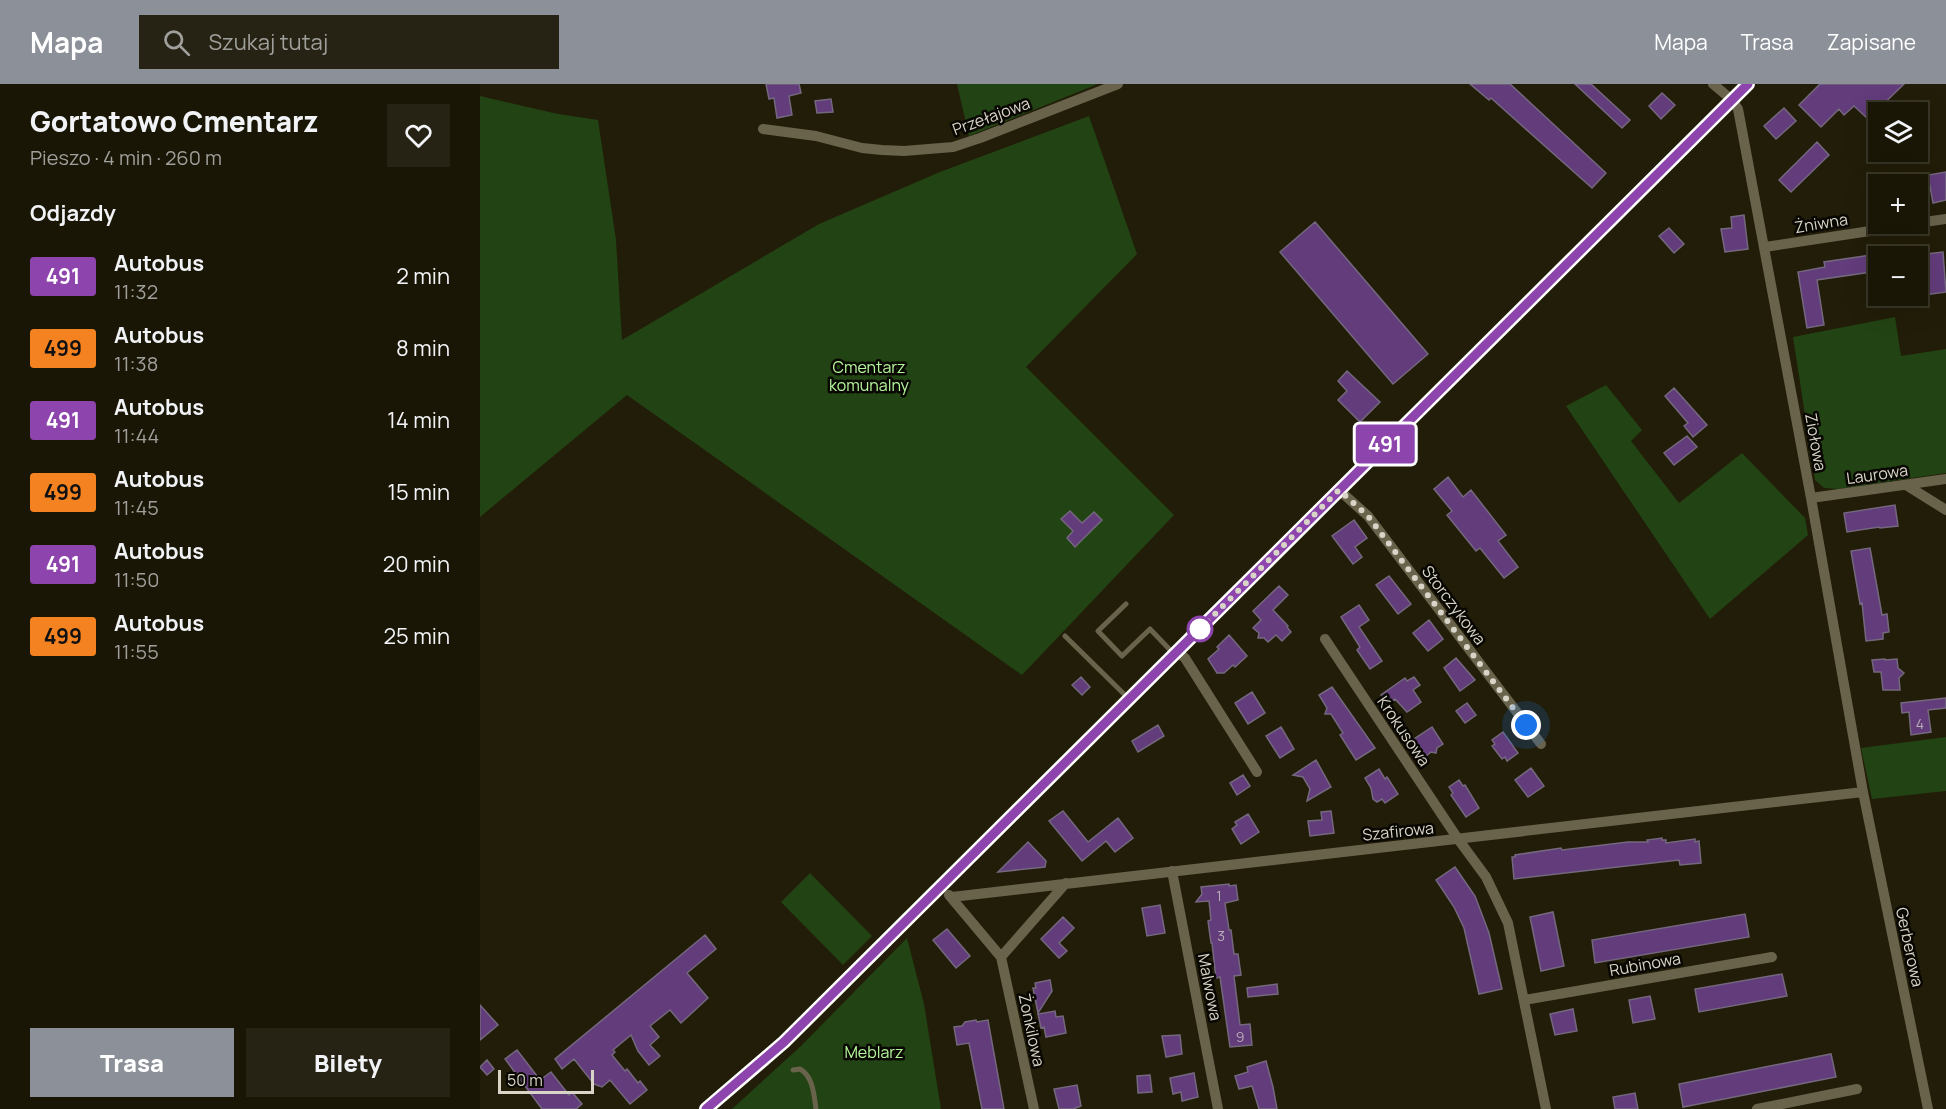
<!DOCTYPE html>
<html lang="pl">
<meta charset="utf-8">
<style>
:root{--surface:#1a1606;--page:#272314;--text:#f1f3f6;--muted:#9f9f9b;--line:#383528;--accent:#8c9099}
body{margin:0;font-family:Manrope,sans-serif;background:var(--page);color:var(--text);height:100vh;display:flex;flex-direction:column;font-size:22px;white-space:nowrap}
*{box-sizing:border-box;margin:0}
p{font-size:20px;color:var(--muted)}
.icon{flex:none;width:33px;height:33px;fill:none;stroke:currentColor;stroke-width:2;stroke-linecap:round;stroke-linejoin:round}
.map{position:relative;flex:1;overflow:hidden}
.details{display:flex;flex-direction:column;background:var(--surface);width:480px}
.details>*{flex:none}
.badge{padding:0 12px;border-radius:4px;font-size:21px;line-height:39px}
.fabs{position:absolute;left:1388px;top:18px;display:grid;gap:12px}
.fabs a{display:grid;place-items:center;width:60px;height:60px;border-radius:0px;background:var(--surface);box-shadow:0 6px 24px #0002,0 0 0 2px var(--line);font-size:30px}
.scale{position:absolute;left:18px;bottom:15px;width:96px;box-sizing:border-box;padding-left:6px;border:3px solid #d8d5c8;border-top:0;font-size:16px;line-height:21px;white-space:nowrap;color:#d8d5c8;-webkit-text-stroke:4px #090702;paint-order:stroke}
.you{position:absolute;width:30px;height:30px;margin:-15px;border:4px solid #fff;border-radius:50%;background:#1a73e8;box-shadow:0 0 0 9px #1a73e833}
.map>.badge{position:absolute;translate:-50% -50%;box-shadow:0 0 0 3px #fff}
h2{padding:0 30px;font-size:22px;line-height:54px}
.round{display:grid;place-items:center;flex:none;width:63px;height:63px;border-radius:0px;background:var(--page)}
.head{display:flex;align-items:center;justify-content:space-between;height:102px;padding:0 30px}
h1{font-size:28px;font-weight:800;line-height:45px}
.action{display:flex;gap:12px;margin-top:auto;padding:12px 30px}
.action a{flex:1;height:69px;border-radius:0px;background:var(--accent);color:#fff;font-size:24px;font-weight:800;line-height:69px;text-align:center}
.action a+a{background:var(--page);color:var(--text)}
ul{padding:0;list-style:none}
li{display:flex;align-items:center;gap:18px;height:72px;padding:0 30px}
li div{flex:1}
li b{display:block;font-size:22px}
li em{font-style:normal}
li .badge{min-width:66px;font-weight:700;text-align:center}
header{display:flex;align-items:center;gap:36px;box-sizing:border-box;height:84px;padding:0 30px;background:var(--accent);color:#fff}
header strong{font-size:28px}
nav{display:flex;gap:33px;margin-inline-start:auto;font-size:21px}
.search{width:420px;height:54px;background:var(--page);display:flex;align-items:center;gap:15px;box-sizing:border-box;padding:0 21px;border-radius:0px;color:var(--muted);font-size:22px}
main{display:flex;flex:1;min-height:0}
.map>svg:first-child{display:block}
.green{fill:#224313}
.building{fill:#623c7b;stroke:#74687e;stroke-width:1.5}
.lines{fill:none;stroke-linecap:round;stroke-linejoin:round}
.lane{stroke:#69634c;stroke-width:5}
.street{stroke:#69634c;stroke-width:10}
.line-casing{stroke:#fff;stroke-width:14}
.line{stroke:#8e44ad;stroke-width:9}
.walk{stroke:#d8d5c8;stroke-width:6;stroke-dasharray:0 10.8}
.stop-dot{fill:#fff;stroke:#8e44ad;stroke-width:3}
.labels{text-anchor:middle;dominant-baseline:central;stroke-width:5;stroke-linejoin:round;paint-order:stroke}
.number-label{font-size:14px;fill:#baafb5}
.street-label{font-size:16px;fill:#d8d5c8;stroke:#090702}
.park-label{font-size:16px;fill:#b5f89b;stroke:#090702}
</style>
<header>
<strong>Mapa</strong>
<div class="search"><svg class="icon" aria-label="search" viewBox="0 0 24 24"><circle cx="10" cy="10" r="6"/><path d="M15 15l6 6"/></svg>Szukaj tutaj</div>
<nav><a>Mapa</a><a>Trasa</a><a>Zapisane</a></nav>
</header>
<main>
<section class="details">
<div class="head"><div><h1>Gortatowo Cmentarz</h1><p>Pieszo · 4 min · 260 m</p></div><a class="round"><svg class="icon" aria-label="heart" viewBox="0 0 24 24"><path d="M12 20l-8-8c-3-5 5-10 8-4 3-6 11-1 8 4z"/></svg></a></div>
<h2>Odjazdy</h2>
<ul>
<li><span class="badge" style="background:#8e44ad;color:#fff">491</span><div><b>Autobus</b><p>11:32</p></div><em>2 min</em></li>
<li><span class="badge" style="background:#f58220;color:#111">499</span><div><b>Autobus</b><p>11:38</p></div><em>8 min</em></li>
<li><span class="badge" style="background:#8e44ad;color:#fff">491</span><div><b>Autobus</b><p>11:44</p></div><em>14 min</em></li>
<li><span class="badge" style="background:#f58220;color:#111">499</span><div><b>Autobus</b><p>11:45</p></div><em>15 min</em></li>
<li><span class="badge" style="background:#8e44ad;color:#fff">491</span><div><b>Autobus</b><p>11:50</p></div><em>20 min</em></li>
<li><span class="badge" style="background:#f58220;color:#111">499</span><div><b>Autobus</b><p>11:55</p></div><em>25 min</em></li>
</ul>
<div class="action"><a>Trasa</a><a>Bilety</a></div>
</section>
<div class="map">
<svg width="1466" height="1025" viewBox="0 0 1466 1025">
<rect width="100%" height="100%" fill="#221d08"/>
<path class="green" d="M477 0H618L489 52Z
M0 12 78 30 118 36 136 156 142 256 339 140 460 88 609 32 657 170 546 283 694 431 542 591 147 311 0 433Z
M1415 233 1421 272 1466 265V389L1358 405 1344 404 1335 396 1313 253Z
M1126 301 1162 346 1151 357 1199 419 1262 369 1325 434 1328 451 1230 535 1086 322Z
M1466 653V707L1392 715 1381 664Z
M330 789 392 852 363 881 301 818Z
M427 854 444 920 461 1025H252L321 962Z"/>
<path class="building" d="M286 0H319L321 9 309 12 312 31 297 34 294 14 289 15Z
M990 0H1030L1126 89 1112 104 1011 14 1009 16Z
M1095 0H1111L1150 36 1142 44Z
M1340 0H1424L1388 35 1374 22 1364 31 1359 25 1341 43 1319 21Z
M1182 9 1195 21 1181 35 1169 22Z
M351 15 353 28 337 29 335 17Z
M1304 24 1316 37 1296 55 1284 42Z
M1337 58 1349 71 1311 108 1299 96Z
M1466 88V116L1453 119 1448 91Z
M1264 131 1268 165 1245 168 1241 145 1252 144 1251 133Z
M835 138 948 270 913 300 800 168Z
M1189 144 1204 160 1194 169 1179 152Z
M1463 168 1466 208 1437 212V179L1447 178 1446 170Z
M1398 170V187L1337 196 1344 241 1327 244 1318 188 1345 183 1344 178Z
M867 287 900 318 880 338 858 316 867 307 858 297Z
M1194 304 1227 341 1213 353 1204 342 1208 339 1185 312Z
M1207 352 1217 363 1194 381 1184 369Z
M968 393 983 413 991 406 1026 451 1018 457 1038 483 1024 494 1000 464 996 467 967 431 972 427 954 405Z
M1415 421 1418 442 1400 444 1399 443 1367 448 1364 429Z
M590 427 602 439 614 428 622 436 595 463 587 454 593 447 581 435Z
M874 436 887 454 875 463 882 473 873 480 852 452Z
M1390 464 1402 531 1407 530 1409 548 1403 549V555L1386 557 1382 519 1380 520 1371 467Z
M909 492 931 520 918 530 896 501Z
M799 502 808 511 793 526 808 542 807 543 811 548 802 557 796 551 788 558 784 554H778L779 549 773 544 781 536 773 527Z
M879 521 889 536 879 543 902 577 890 585 877 566 880 563 861 533Z
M949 536 963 555 948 567 933 549Z
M749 551 767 572 755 583 753 581 744 589H737L728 575 739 565 737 563Z
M976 574 995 596 980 607 964 584Z
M1405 575V576L1417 575 1418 584 1424 589 1419 594 1420 606H1403L1401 588H1394L1392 576Z
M601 593 610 603 602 611 592 601Z
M934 593 940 601 933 606 941 618 927 628 915 615 907 620 901 611 925 594 927 597Z
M852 603 895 664 876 676 860 651 863 649 851 630H845L847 624 839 611Z
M772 608 785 629 768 640 755 619Z
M1466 614V624L1448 626 1451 648 1431 651 1429 628 1422 629 1421 619Z
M987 619 996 631 985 639 976 627Z
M678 641 684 652 658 668 652 657Z
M801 643 814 665 800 674 786 652Z
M952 643 963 660 957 664 956 669 951 668 946 672 934 655Z
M1023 648 1038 669 1027 677 1025 673 1022 675 1012 662 1015 660 1012 656Z
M836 676 851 703 827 717 830 705 823 693 813 691Z
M1051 684 1064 702 1048 713 1035 696Z
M899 685 905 695 907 693 918 710 905 719 902 715 897 718 893 715 891 704 885 694Z
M763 691 770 702 757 711 750 699Z
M979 696 983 702 985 701 999 724 986 733 971 711 973 709 969 703Z
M583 727 608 758 638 734 653 754 635 768 626 757 602 777 569 737Z
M851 727 854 749 830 752 828 737 842 736 841 728Z
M768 730 779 748 761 760 752 745 757 741 755 738Z
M1182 754V756H1186V759L1215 755V758L1219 757 1221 779 1200 781 1199 776 1034 795 1032 773H1035V771L1081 764 1082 766 1148 758H1168L1167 756Z
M548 758 566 777 565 783 518 788Z
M975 783 995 812 1009 849 1022 905 999 910 984 844 974 823 956 796Z
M749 800V802L756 801 758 816 745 819 749 846H751L754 870H758L761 891 754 892 760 941 770 940 772 961 750 963 740 893 736 894 732 859H731L728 837 731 836 729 817 716 818 722 810 721 803Z
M680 821 685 849 667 852 662 824Z
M1073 828 1084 882 1061 887 1050 833Z
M1265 830 1269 853 1115 879 1112 856Z
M583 833 594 844 579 859 587 867 579 874 561 855Z
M467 845 490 872 476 884 453 856Z
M225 851 236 865 207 889 228 914 201 939 190 926 170 942 179 953 170 961 180 972 169 981 158 967 151 951 133 966 135 968 132 971 145 987 147 985 158 999 160 997 167 1006 150 1020 130 996 122 1003 114 1000 94 975 82 985 75 975Z
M1302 890 1307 912 1219 928 1215 905Z
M570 896 572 907 558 929 553 904H556L555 899Z
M797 900 798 910 768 913 767 904Z
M1170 912 1175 935 1153 939 1149 916Z
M0 921 18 941 0 956Z
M1093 925 1097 947 1075 951 1070 930Z
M575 927 576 933 583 932 586 949 566 953 564 943 561 944 558 930Z
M496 936 497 938 508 936 524 1025H502L489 959 477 961 474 943 482 942 485 938Z
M700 951 702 970 686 973 682 952Z
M37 966 60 996 71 988 89 1011 92 1008 102 1020 96 1025H62L25 975Z
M1351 970 1356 993 1203 1023 1199 1000Z
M7 976 14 985 7 991 0 983Z
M786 977 793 1003 797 1025H779L772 1002 759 1005 755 992 768 988 767 983Z
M714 989 718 1013 702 1017 701 1008 693 1010 690 994Z
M670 991 672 1008 658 1009 657 992Z
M597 1001 601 1022 593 1025H579L574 1005Z
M1155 1009 1158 1025H1135L1133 1013Z"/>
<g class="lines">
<path class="lane" d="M646 520 618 547 642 572 670 545 694 570
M585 552 649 615
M313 986 320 985C333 992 334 1011 336 1025"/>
<path class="street" d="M1233 0 1252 16 1258 25 1331 414 1383 708 1448 1025
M283 45 336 52 382 64 402 66 424 67 473 63 500 54 638 0
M1437 139 1466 135
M1285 163 1436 140
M1426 401 1466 426
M859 406 888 432 1061 660
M1331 414 1466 395
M845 555 978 755 1006 793 1028 839 1066 1025
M697 567 705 574 777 688
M692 787 738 1025
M469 811 521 873
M472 813 1383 708
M1044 916 1292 873
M226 1025 304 958 1268 0
M554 1025 521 873 586 799
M1277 1025 1377 1005"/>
</g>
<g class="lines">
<defs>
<path id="line" d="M226 1025 304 958 1268 0"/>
</defs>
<use href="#line" class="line-casing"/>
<use href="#line" class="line"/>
<path class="walk" d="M720 545 859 406 888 432 1046 641"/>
</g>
<circle class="stop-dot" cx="720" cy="545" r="12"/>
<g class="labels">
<g class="number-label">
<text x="1440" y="639">4</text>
<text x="739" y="811">1</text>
<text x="741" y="851">3</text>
<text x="760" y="952">9</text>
</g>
<g class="street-label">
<text transform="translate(511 32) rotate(-20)">Przełajowa</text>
<text transform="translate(1341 139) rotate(-9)">Żniwna</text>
<text transform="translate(1336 358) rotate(80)">Ziołowa</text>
<text transform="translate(1397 390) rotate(-8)">Laurowa</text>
<text transform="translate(974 521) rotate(53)">Storczykowa</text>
<text transform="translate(924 647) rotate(56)">Krokusowa</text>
<text transform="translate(918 747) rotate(-6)">Szafirowa</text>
<text transform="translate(1430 863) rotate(78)">Gerberowa</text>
<text transform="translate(1165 880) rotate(-10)">Rubinowa</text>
<text transform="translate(730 903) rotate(79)">Malwowa</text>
<text transform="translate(552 946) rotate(78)">Żonkilowa</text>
</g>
<g class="park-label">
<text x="389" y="283">Cmentarz<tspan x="389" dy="18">komunalny</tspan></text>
<text x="394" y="968">Meblarz</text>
</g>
</g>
</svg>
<div class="fabs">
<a><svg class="icon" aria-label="layers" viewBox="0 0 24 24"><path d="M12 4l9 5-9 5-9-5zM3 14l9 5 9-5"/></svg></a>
<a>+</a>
<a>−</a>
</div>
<div class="scale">50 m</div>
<div class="you" style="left:1046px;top:641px"></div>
<b class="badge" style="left:905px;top:360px;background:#8e44ad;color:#fff">491</b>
</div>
</main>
